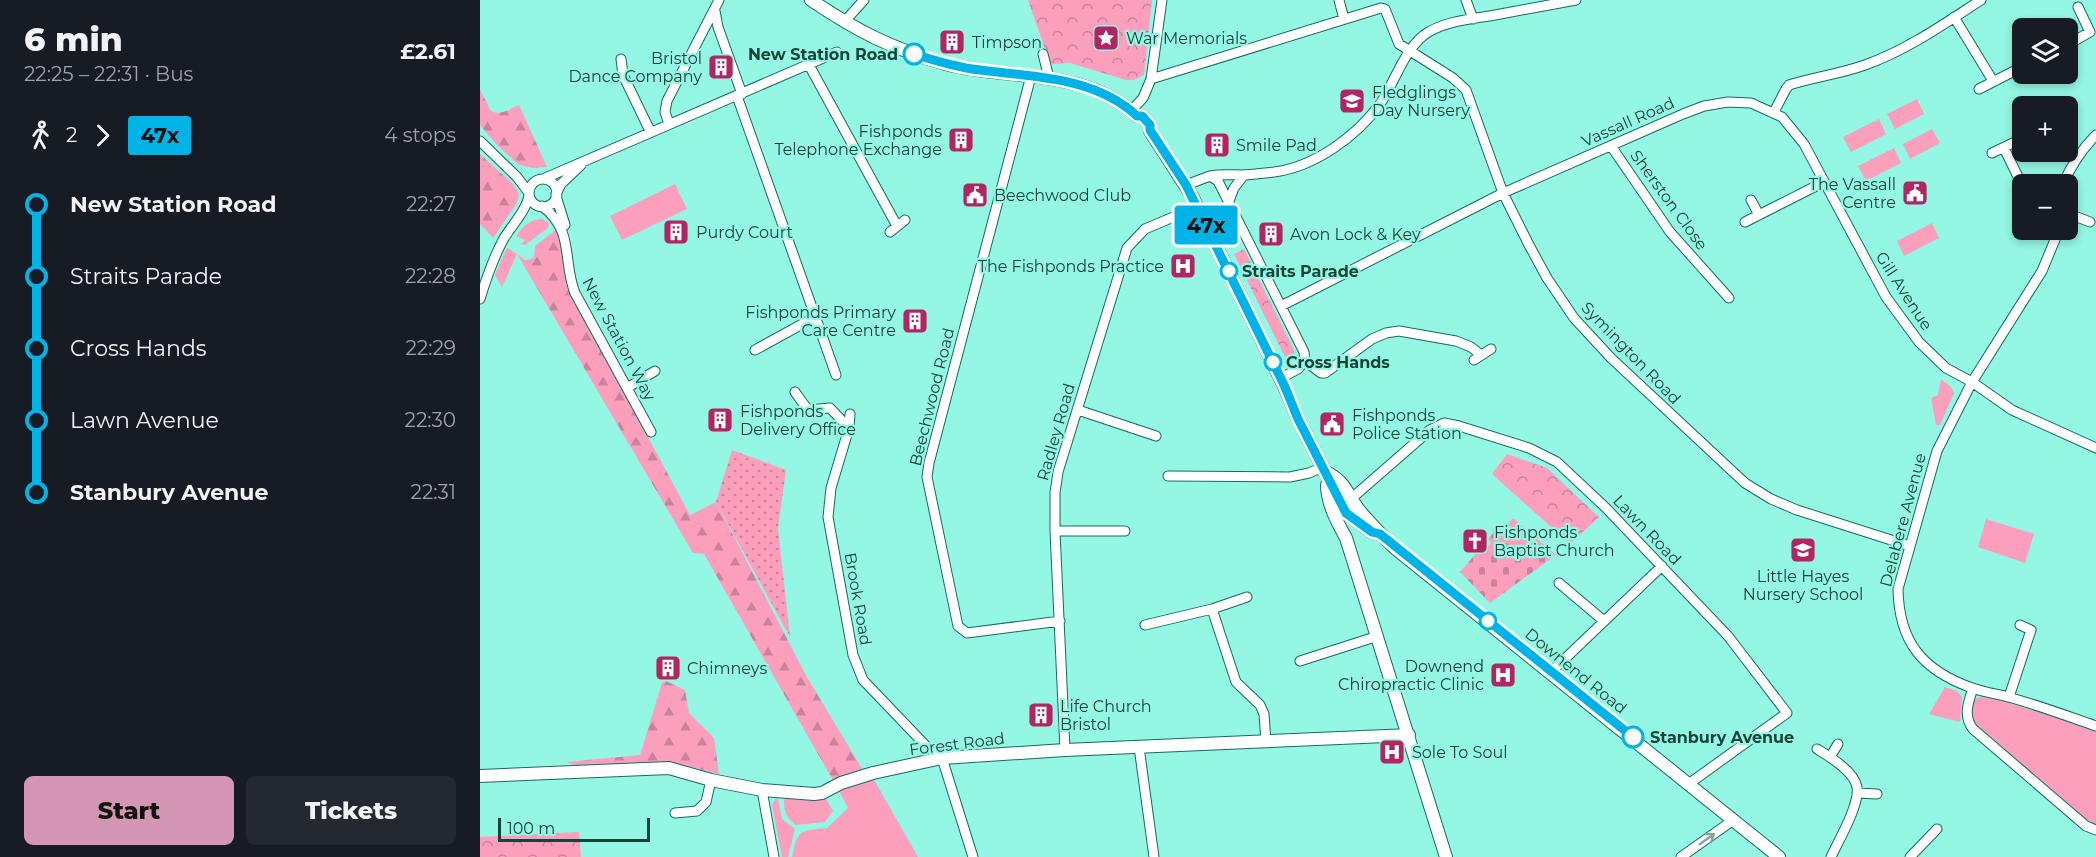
<!DOCTYPE html>
<meta charset="utf-8">
<style>
:root{--surface:#171b24;--page:#242831;--text:#f1f3f6;--muted:#9ea1a6;--accent:#d496b3}
body{margin:0;font-family:Montserrat,sans-serif;background:var(--page);color:var(--text);height:100vh;display:flex;flex-direction:column;font-size:22px;white-space:nowrap}
*{box-sizing:border-box;margin:0}
p{font-size:20px;color:var(--muted)}
.icon{flex:none;width:33px;height:33px;fill:none;stroke:currentColor;stroke-width:2;stroke-linecap:round;stroke-linejoin:round}
.map{position:relative;flex:1;overflow:hidden}
.side{display:flex;flex-direction:column;background:var(--surface);width:480px}
.side>*{flex:none}
.badge{padding:0 12px;border-radius:4px;font-size:21px;line-height:39px}
.buttons{position:absolute;left:1532px;top:18px;display:grid;gap:12px}
.buttons a{display:grid;place-items:center;width:66px;height:66px;border-radius:9px;background:var(--surface);box-shadow:0 3px 9px #0003;font-size:30px}
.scale{position:absolute;left:18px;bottom:15px;width:152px;box-sizing:border-box;padding-left:6px;border:3px solid #17433b;border-top:0;font-size:16px;line-height:21px;white-space:nowrap;color:#17433b;-webkit-text-stroke:4px #93f7e3;paint-order:stroke}
.map>.badge{position:absolute;translate:-50% -50%;box-shadow:0 0 0 3px #fff}
.legs{display:flex;align-items:center;gap:9px;height:66px;padding:0 24px;font-size:20px}
.legs p{margin-inline-start:auto}
.summary{display:flex;align-items:center;justify-content:space-between;height:102px;padding:0 24px}
h1{font-size:33px;font-weight:800;line-height:45px}
.cta{display:flex;gap:12px;margin-top:auto;padding:12px 24px}
.cta a{flex:1;height:69px;border-radius:9px;background:var(--accent);color:#111;font-size:24px;font-weight:800;line-height:69px;text-align:center}
.cta a+a{background:var(--page);color:var(--text)}
ul{padding:0 24px;list-style:none}
li{display:flex;align-items:center;gap:21px;height:72px;font-size:22px}
li i{display:grid;place-items:center;width:9px;height:100%;margin:0 8px;background:currentColor}
li i::after{content:'';width:15px;height:15px;margin:-8px;border:4px solid;border-radius:50%;background:var(--surface)}
li p{margin-inline-start:auto}
li:first-child i{background:linear-gradient(#0000 50%,currentColor 0)}
li:last-child i{background:linear-gradient(currentColor 50%,#0000 0)}
main{display:flex;flex:1;min-height:0}
.map>svg:first-child{display:block}
.grass{fill:#fc9fbd}
.forest{fill:url(#forest-firs)}
.cemetery{fill:url(#cemetery-stones)}
.park{fill:url(#park-crowns)}
.garden{fill:url(#garden-dots)}
.lines{fill:none;stroke-linecap:round;stroke-linejoin:round}
.minor-casing{stroke:#166b5e;stroke-width:11}
.major-casing{stroke:#166b5e;stroke-width:14}
.minor{stroke:#fff;stroke-width:9}
.major{stroke:#fff;stroke-width:12}
.oneway{stroke:#8ba19d}
.line-1-casing{stroke:#fff;stroke-width:14}
.line-1{stroke:#00b3e6;stroke-width:9}
.stop-1-dot{fill:#fff;stroke:#00b3e6;stroke-width:3}
.labels{text-anchor:middle;dominant-baseline:central;stroke-width:4.5;stroke-linejoin:round;paint-order:stroke}
.poi-label{font-size:16px;fill:#17433b;stroke:#93f7e3;text-anchor:start}
.stop-label{font-size:16px;font-weight:bold;fill:#17433b;stroke:#93f7e3;text-anchor:start}
.street-label{font-size:16px;fill:#17433b;stroke:#93f7e3}
</style>
<main>
<section class="side">
<div class="summary"><div><h1>6 min</h1><p>22:25 – 22:31 · Bus</p></div><b>£2.61</b></div>
<div class="legs"><svg class="icon" aria-label="walk" viewBox="0 0 24 24"><circle cx="13" cy="4" r="2"/><path d="M13 8l-2 6 4 7M11 14l-3 7M7 12l3-4h3l4 4"/></svg>2<svg class="icon" aria-label="forward" viewBox="0 0 24 24"><path d="M9 5l7 7-7 7"/></svg><b class="badge" style="background:#00b3e6;color:#111">47x</b><p>4 stops</p></div>
<ul>
<li><i style="color:#00b3e6"></i><b>New Station Road</b><p>22:27</p></li>
<li><i style="color:#00b3e6"></i><span>Straits Parade</span><p>22:28</p></li>
<li><i style="color:#00b3e6"></i><span>Cross Hands</span><p>22:29</p></li>
<li><i style="color:#00b3e6"></i><span>Lawn Avenue</span><p>22:30</p></li>
<li><i style="color:#00b3e6"></i><b>Stanbury Avenue</b><p>22:31</p></li>
</ul>
<div class="cta"><a>Start</a><a>Tickets</a></div>
</section>
<div class="map">
<svg width="1616" height="857" viewBox="0 0 1616 857">
<defs>
<pattern id="forest-firs" width="22" height="20" patternUnits="userSpaceOnUse" patternTransform="scale(1.5)"><rect width="22" height="20" fill="#fc9fbd"/><path d="M5 1l3.5 6h-7zM16 11l3.5 6h-7z" fill="#cb839b"/></pattern>
<pattern id="cemetery-stones" width="16" height="16" patternUnits="userSpaceOnUse" patternTransform="scale(1.5)"><rect width="16" height="16" fill="#fc9fbd"/><path d="M2 7V4a2 2 0 0 1 4 0v3zM10 15v-3a2 2 0 0 1 4 0v3z" fill="#cb839b"/></pattern>
<pattern id="park-crowns" width="20" height="18" patternUnits="userSpaceOnUse" patternTransform="scale(1.5)"><rect width="20" height="18" fill="#fc9fbd"/><path d="M2 6a3 3 0 1 1 6 0M12 15a3 3 0 1 1 6 0" fill="none" stroke="#cb839b"/></pattern>
<pattern id="garden-dots" width="8" height="8" patternUnits="userSpaceOnUse" patternTransform="scale(1.5)"><rect width="8" height="8" fill="#fc9fbd"/><path d="M2 2h.1M6 6h.1" fill="none" stroke="#cb839b" stroke-width="1.8" stroke-linecap="round"/></pattern>
</defs>
<rect width="100%" height="100%" fill="#93f7e3"/>
<path class="grass" d="M1437 99 1444 114 1415 129 1407 114Z
M1399 119 1406 134 1371 152 1363 137Z
M1452 129 1460 143 1430 159 1423 144Z
M1414 148 1421 163 1386 181 1378 166Z
M195 184 207 209 142 240 130 216Z
M63 219 69 223 68 228 45 245 41 244 45 240 36 236C43 226 50 219 63 219Z
M1452 223 1459 238 1424 256 1417 241Z
M27 248 37 254 22 287 15 275Z
M1461 379 1471 387 1474 393 1460 425H1456L1451 398 1458 395Z
M1506 519 1554 534 1545 563 1498 547Z
M1465 687 1477 691 1482 697 1480 722 1449 714Z
M1507 696 1616 730V826L1601 816 1492 721C1489 707 1490 697 1507 696Z
M393 778 438 857H312C318 830 318 831 346 828L340 835 368 808 359 791Z
M345 797 353 811 345 822 316 825C306 817 304 813 304 800L306 798Z
M295 799H298L302 819 315 829 308 857H302L292 805Z"/>
<path class="forest" d="M0 90 11 111C20 116 30 109 39 105L67 167 53 168 39 165 17 145 0 125Z
M0 154 33 184 39 194 37 203 13 238 0 224Z
M77 229 85 263 90 292 210 515 236 502 327 677 384 772 354 782 224 554 213 553 37 254 45 260H49L54 257 55 246Z
M186 681 205 690 209 713 234 738 239 774 202 765 107 767 95 766 87 762 160 755 182 683Z"/>
<path class="cemetery" d="M1033 518 1076 555 1010 603 980 572 999 550 1003 553 1011 542 1008 539 1014 532 1012 530 1016 525 1023 530Z"/>
<path class="park" d="M548 0H672L664 75 654 80H646L590 63 570 64Z
M764 249 815 352 813 356 805 357 754 254Z
M1027 454 1067 468 1119 517 1090 544 1012 474Z
M99 832 101 857H0V837Z"/>
<path class="garden" d="M252 450 306 470 298 528 310 637 236 502Z"/>
<g class="lines">
<defs>
<path id="minor" d="M859 0 864 19
M986 0 993 19
M235 11 238 27 262 94
M1474 17 1513 81
M364 22 384 0
M1587 45 1610 32 1598 7
M563 54 569 78
M141 59 143 75 170 131
M329 65 417 226
M551 76 449 463 447 477 478 626 487 633 580 621
M671 79 901 8 905 9 919 44 973 78 986 90 1023 193 1049 245 1067 278 1094 318 1131 358 1265 483 1291 499 1317 510 1430 546
M1499 89 1542 67
M257 96 356 375
M651 111 663 98 671 79 682 0
M1294 112 1306 89 1309 85C1334 77 1360 74 1385 65 1427 50 1464 24 1501 0
M189 124 185 112 187 101 239 0
M0 141 37 177 49 193
M1131 146 1190 232 1249 298
M1524 148 1542 185
M1512 153 1537 141
M730 176C741 174 751 175 762 175 772 175 783 173 794 172 834 167 876 137 900 104 915 82 923 52 944 35 963 21 993 19 1015 15 1042 10 1069 5 1096 0
M63 179 357 52
M49 193a14 14 0 1 1 28 0a14 14 0 1 1-28 0Z
M1583 184C1591 166 1601 150 1616 135
M706 185 730 176 738 181 824 352 825 361 818 369 801 378
M76 194 81 184 101 165
M76 196 85 225
M1271 200 1279 215
M749 201 754 188 764 175
M62 206C95 231 82 260 95 293L171 432
M1587 213 1610 222
M1265 222 1344 182
M1579 230 1562 271 1492 382 1457 451 1418 589C1419 642 1442 670 1492 688 1504 692 1516 694 1528 697 1558 705 1587 716 1616 726
M410 232 425 220
M0 299C6 279 13 259 23 240 31 226 47 210 49 195
M801 306 1023 193 1203 114 1224 106 1248 102 1271 103 1302 117 1324 144 1406 297 1439 342 1466 368 1492 382 1532 410 1616 448
M275 350 335 317
M994 360 1011 349
M825 361 841 373H845L892 339 906 333 919 331 976 341 991 347 1001 355
M147 388 175 371
M315 392C332 416 325 409 350 408L369 428
M598 410 676 436
M370 414 369 428 351 488 348 517 373 655 383 680 449 749 462 758 493 857
M688 476 810 477 829 473 843 467
M872 498 950 430 964 423 979 426 1049 448 1077 462 1125 507 1248 636 1307 713 1210 783
M575 531H645
M1079 583 1124 621
M732 609 756 682 780 705 784 714 786 742
M665 625 732 609 767 597
M820 661 898 636
M1071 672 1182 566
M1493 688C1488 703 1483 716 1493 729L1606 826 1616 830
M1529 697 1551 630 1540 625
M659 747 674 857
M1337 749C1350 757 1374 771 1377 787 1380 804 1359 840 1351 857
M585 750 575 531V493L578 472 647 248 665 229 717 207
M1350 757 1358 744
M282 790 294 857
M1377 793 1397 794
M195 813 217 811 226 802 231 780
M1201 857 1252 821
M1430 857 1457 829"/>
<path id="major" d="M331 0C377 31 412 49 466 64 531 81 604 67 657 116H662L670 125V131L712 196 805 388 818 419 866 513 892 532 900 534
M844 471C866 481 866 493 879 510 891 524 903 537 916 549L1299 857
M847 485C847 503 857 522 866 538L966 857
M0 776 189 768 231 780 282 790 334 794 342 793 361 783 393 773 462 758 585 750 929 735"/>
</defs>
<use href="#minor" class="minor-casing"/>
<use href="#major" class="major-casing"/>
<use href="#minor" class="minor"/>
<use href="#major" class="major"/>
</g>
<defs><path id="oneway-shaft" d="M-6 0H5M1.5-3L5.5 0L1.5 3" fill="none" stroke-width="1.6" stroke-linecap="round" stroke-linejoin="round" transform="scale(1.5)"/></defs>
<use class="oneway" href="#oneway-shaft" transform="translate(1227 839) rotate(-35)"/>
<g class="lines">
<defs>
<path id="line-1" d="M434 54C453 60 472 66 492 69 548 77 613 75 657 116H662L670 125V130L706 185 805 387 818 419 866 513 892 532 900 534 1153 737"/>
</defs>
<use href="#line-1" class="line-1-casing"/>
<use href="#line-1" class="line-1"/>
</g>
<defs>
<symbol id="sight-square" viewBox="-11 -11 22 22"><rect x="-9" y="-9" width="18" height="18" rx="4" fill="#b02562" stroke="#93f7e3"/><path d="M0-6L1.8-2.2L6-1.7L2.9 1.2L3.7 5.4L0 3.3L-3.7 5.4L-2.9 1.2L-6-1.7L-1.8-2.2Z" fill="#fff"/></symbol>
<symbol id="building-square" viewBox="-11 -11 22 22"><rect x="-9" y="-9" width="18" height="18" rx="4" fill="#b02562" stroke="#93f7e3"/><path d="M-4-6H4V6H1V3H-1V6H-4ZM-2.5-4.3h1.7v1.8h-1.7ZM.8-4.3h1.7v1.8H.8ZM-2.5-1h1.7V.8h-1.7ZM.8-1h1.7V.8H.8Z" fill="#fff"/></symbol>
<symbol id="school-square" viewBox="-11 -11 22 22"><rect x="-9" y="-9" width="18" height="18" rx="4" fill="#b02562" stroke="#93f7e3"/><path d="M0-5L7-2L0 1L-7-2ZM-4 1L0 2.5L4 1V4Q0 6-4 4Z" fill="#fff"/></symbol>
<symbol id="civic-square" viewBox="-11 -11 22 22"><rect x="-9" y="-9" width="18" height="18" rx="4" fill="#b02562" stroke="#93f7e3"/><path d="M-.6-6.5H3V-4.5H.6V-3L4-1V1h2V6H-6V1h2V-1L-.6-3ZM-1.2 2.5V6h2.4V2.5Z" fill="#fff"/></symbol>
<symbol id="hospital-square" viewBox="-11 -11 22 22"><rect x="-9" y="-9" width="18" height="18" rx="4" fill="#b02562" stroke="#93f7e3"/><path d="M-5-5h3v3.5h4V-5h3V5h-3V1.5h-4V5h-3Z" fill="#fff"/></symbol>
<symbol id="church-square" viewBox="-11 -11 22 22"><rect x="-9" y="-9" width="18" height="18" rx="4" fill="#b02562" stroke="#93f7e3"/><path d="M-1.2-6h2.4v3.5h3.3v2.4h-3.3V6h-2.4V-.1h-3.3v-2.4h3.3Z" fill="#fff"/></symbol>
</defs>
<g fill-rule="evenodd">
<use href="#sight-square" x="611" y="23" width="30" height="30"/>
<use href="#building-square" x="457" y="27" width="30" height="30"/>
<use href="#building-square" x="226" y="52" width="30" height="30"/>
<use href="#school-square" x="857" y="86" width="30" height="30"/>
<use href="#building-square" x="466" y="125" width="30" height="30"/>
<use href="#building-square" x="722" y="130" width="30" height="30"/>
<use href="#civic-square" x="1420" y="178" width="30" height="30"/>
<use href="#civic-square" x="480" y="180" width="30" height="30"/>
<use href="#building-square" x="181" y="217" width="30" height="30"/>
<use href="#building-square" x="776" y="219" width="30" height="30"/>
<use href="#hospital-square" x="688" y="251" width="30" height="30"/>
<use href="#building-square" x="420" y="306" width="30" height="30"/>
<use href="#building-square" x="225" y="405" width="30" height="30"/>
<use href="#civic-square" x="837" y="409" width="30" height="30"/>
<use href="#church-square" x="980" y="526" width="30" height="30"/>
<use href="#school-square" x="1308" y="535" width="30" height="30"/>
<use href="#building-square" x="173" y="653" width="30" height="30"/>
<use href="#hospital-square" x="1008" y="660" width="30" height="30"/>
<use href="#building-square" x="546" y="700" width="30" height="30"/>
<use href="#hospital-square" x="897" y="737" width="30" height="30"/>
</g>
<g class="stop-1-dot">
<circle cx="434" cy="54" r="10"/>
<circle cx="749" cy="271" r="8"/>
<circle cx="793" cy="362" r="8"/>
<circle cx="1008" cy="621" r="8"/>
<circle cx="1153" cy="737" r="10"/>
</g>
<g class="labels">
<g class="poi-label">
<text x="646" y="38">War Memorials</text>
<text x="492" y="42">Timpson</text>
<text x="222" y="58" text-anchor="end">Bristol<tspan x="222" dy="18">Dance Company</tspan></text>
<text x="892" y="92">Fledglings<tspan x="892" dy="18">Day Nursery</tspan></text>
<text x="462" y="131" text-anchor="end">Fishponds<tspan x="462" dy="18">Telephone Exchange</tspan></text>
<text x="756" y="145">Smile Pad</text>
<text x="1416" y="184" text-anchor="end">The Vassall<tspan x="1416" dy="18">Centre</tspan></text>
<text x="514" y="195">Beechwood Club</text>
<text x="216" y="232">Purdy Court</text>
<text x="810" y="234">Avon Lock &amp; Key</text>
<text x="684" y="266" text-anchor="end">The Fishponds Practice</text>
<text x="416" y="312" text-anchor="end">Fishponds Primary<tspan x="416" dy="18">Care Centre</tspan></text>
<text x="260" y="411">Fishponds<tspan x="260" dy="18">Delivery Office</tspan></text>
<text x="872" y="415">Fishponds<tspan x="872" dy="18">Police Station</tspan></text>
<text x="1014" y="532">Fishponds<tspan x="1014" dy="18">Baptist Church</tspan></text>
<text x="1323" y="576" text-anchor="middle">Little Hayes<tspan x="1323" dy="18">Nursery School</tspan></text>
<text x="1004" y="666" text-anchor="end">Downend<tspan x="1004" dy="18">Chiropractic Clinic</tspan></text>
<text x="207" y="668">Chimneys</text>
<text x="580" y="706">Life Church<tspan x="580" dy="18">Bristol</tspan></text>
<text x="932" y="752">Sole To Soul</text>
</g>
<g class="stop-label">
<text x="418" y="54" text-anchor="end">New Station Road</text>
<text x="762" y="271">Straits Parade</text>
<text x="806" y="362">Cross Hands</text>
<text x="1170" y="737">Stanbury Avenue</text>
</g>
<g class="street-label">
<text transform="translate(1148 122) rotate(-24)">Vassall Road</text>
<text transform="translate(1189 200) rotate(54)">Sherston Close</text>
<text transform="translate(1424 291) rotate(57)">Gill Avenue</text>
<text transform="translate(139 339) rotate(62)">New Station Way</text>
<text transform="translate(1151 353) rotate(46)">Symington Road</text>
<text transform="translate(452 397) rotate(-76)">Beechwood Road</text>
<text transform="translate(576 432) rotate(-74)">Radley Road</text>
<text transform="translate(1423 520) rotate(-75)">Delabere Avenue</text>
<text transform="translate(1167 530) rotate(46)">Lawn Road</text>
<text transform="translate(378 599) rotate(80)">Brook Road</text>
<text transform="translate(1096 671) rotate(39)">Downend Road</text>
<text transform="translate(477 744) rotate(-7)">Forest Road</text>
</g>
</g>
</svg>
<div class="buttons">
<a><svg class="icon" aria-label="layers" viewBox="0 0 24 24"><path d="M12 4l9 5-9 5-9-5zM3 14l9 5 9-5"/></svg></a>
<a>+</a>
<a>−</a>
</div>
<div class="scale">100 m</div>
<b class="badge" style="left:726px;top:225px;background:#00b3e6;color:#111">47x</b>
</div>
</main>
